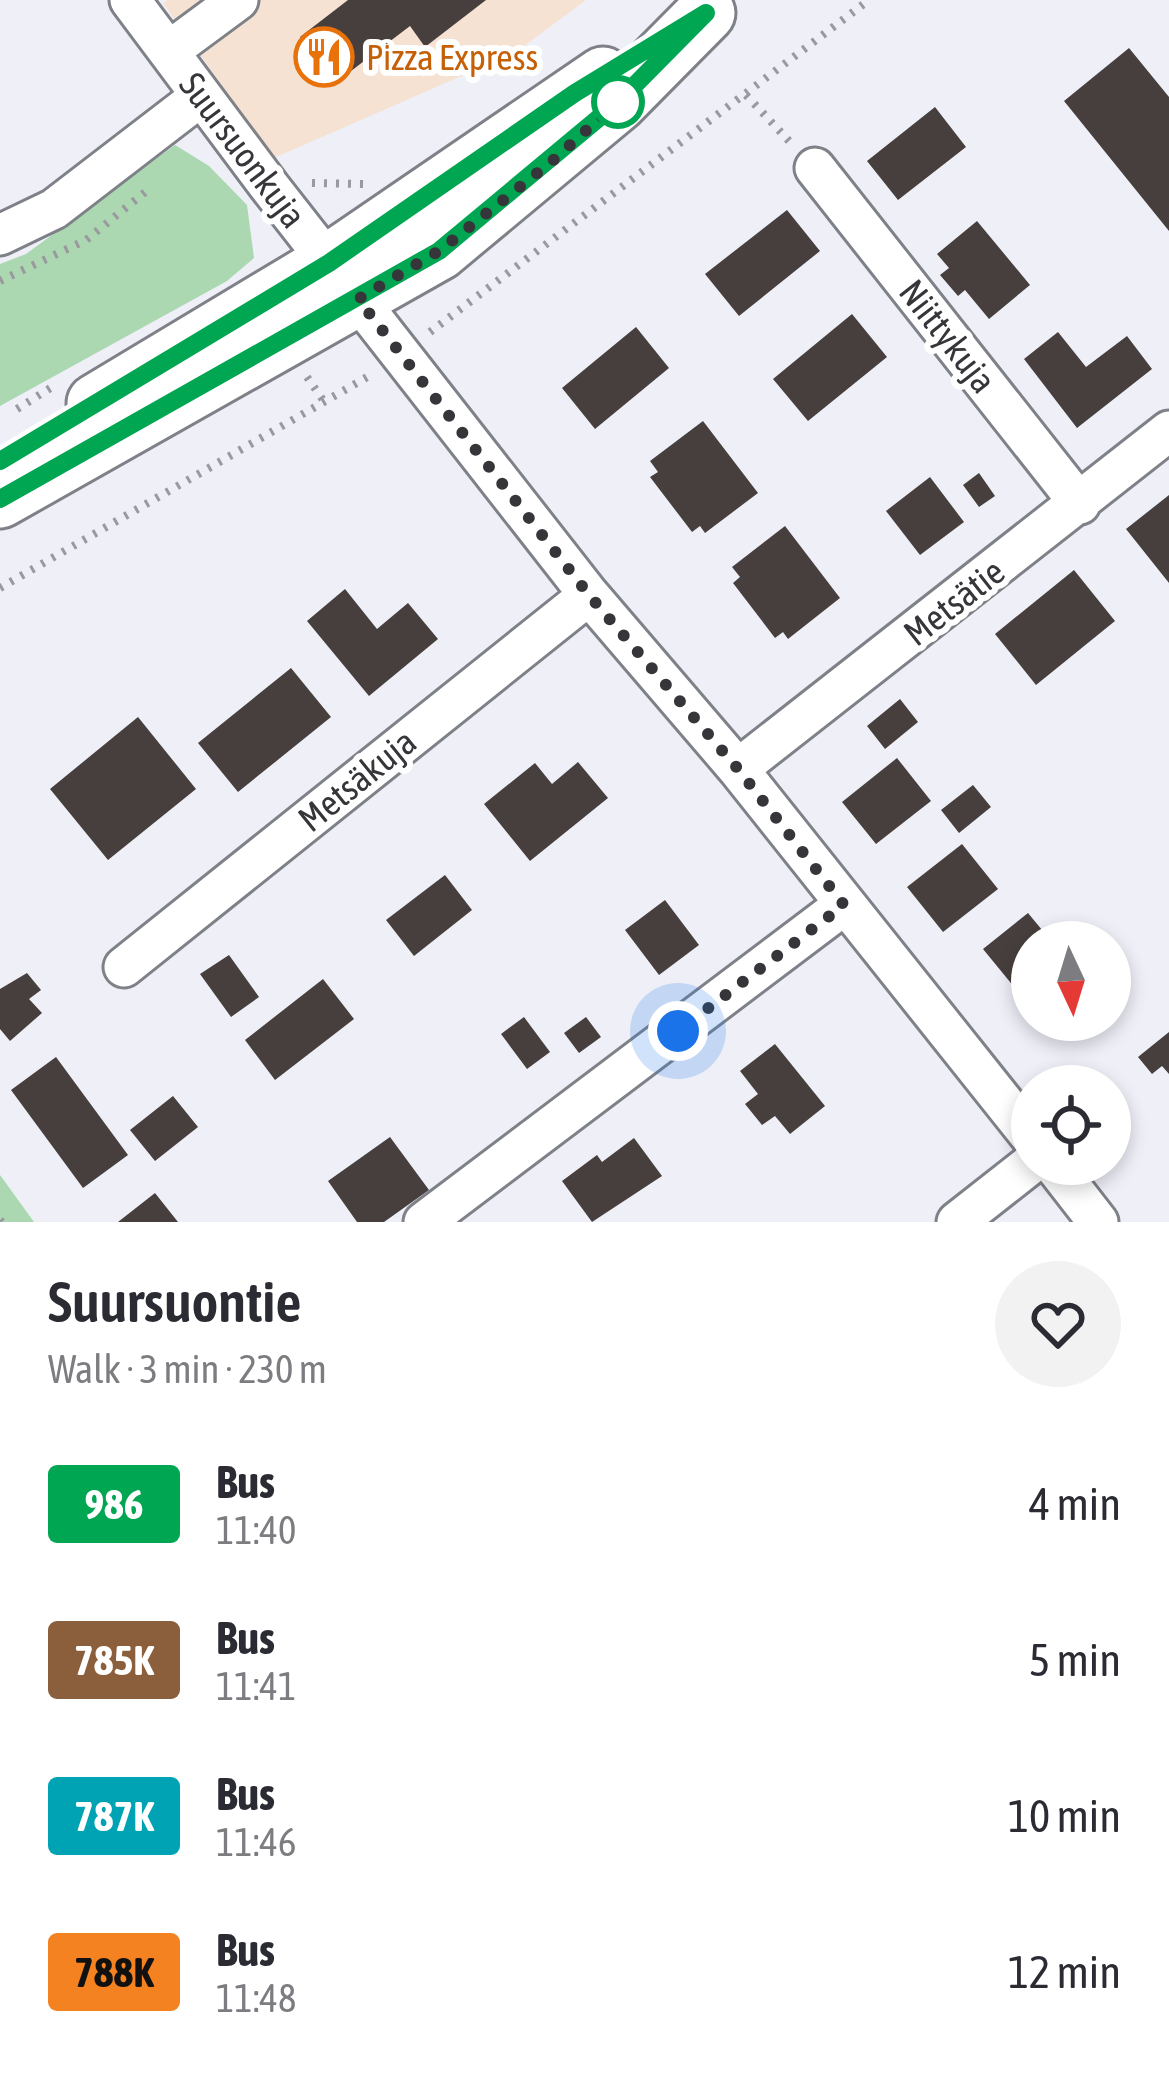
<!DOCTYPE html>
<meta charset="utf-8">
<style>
:root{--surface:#fff;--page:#f2f2f3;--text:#2b2b33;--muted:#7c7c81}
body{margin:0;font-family:"Asap Condensed",sans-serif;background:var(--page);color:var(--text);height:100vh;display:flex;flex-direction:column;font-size:45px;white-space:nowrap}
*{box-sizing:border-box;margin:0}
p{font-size:39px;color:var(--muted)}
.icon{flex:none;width:66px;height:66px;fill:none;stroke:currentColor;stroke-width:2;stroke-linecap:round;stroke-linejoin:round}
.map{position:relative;height:1222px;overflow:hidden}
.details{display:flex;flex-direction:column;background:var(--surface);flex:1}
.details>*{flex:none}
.badge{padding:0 24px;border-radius:9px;font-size:42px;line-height:78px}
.needle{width:78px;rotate:176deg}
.buttons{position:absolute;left:1011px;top:921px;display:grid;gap:24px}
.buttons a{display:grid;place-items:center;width:120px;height:120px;border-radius:50%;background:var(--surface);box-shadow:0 6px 18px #0003;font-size:60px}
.you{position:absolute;width:60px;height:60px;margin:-30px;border:9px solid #fff;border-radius:50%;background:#1a73e8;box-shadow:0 0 0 18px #1a73e833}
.map>.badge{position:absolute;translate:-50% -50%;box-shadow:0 0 0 6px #fff}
.round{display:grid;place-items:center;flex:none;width:126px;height:126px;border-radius:63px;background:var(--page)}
.overview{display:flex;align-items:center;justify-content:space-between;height:204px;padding:0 48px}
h1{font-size:57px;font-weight:600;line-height:90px}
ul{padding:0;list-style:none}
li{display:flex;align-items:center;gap:36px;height:156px;padding:0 48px}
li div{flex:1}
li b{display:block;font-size:45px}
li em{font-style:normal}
li .badge{min-width:132px;font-weight:700;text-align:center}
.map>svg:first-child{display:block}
.commercial{fill:#f5e2d2}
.green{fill:#abd8b0}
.building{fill:#473f3e}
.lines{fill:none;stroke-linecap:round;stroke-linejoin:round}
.street-casing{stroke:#7f8188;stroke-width:45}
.secondary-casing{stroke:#7f8188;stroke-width:63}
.path{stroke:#99999f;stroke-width:8;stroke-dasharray:3 9;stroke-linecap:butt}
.street{stroke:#fff;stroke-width:39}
.secondary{stroke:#fff;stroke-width:57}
.line-casing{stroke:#fff;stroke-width:27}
.line{stroke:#00a651;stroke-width:18}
.walk{stroke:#36363a;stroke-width:12;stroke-dasharray:0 21.6}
.stop-dot{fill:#fff;stroke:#00a651;stroke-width:6}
.labels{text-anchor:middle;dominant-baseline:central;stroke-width:12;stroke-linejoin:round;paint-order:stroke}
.food-label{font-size:36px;fill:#c56008;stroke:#fff;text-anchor:start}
.street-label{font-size:36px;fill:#36363a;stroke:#fff}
</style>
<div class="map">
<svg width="1169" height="1222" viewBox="0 0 1169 1222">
<rect width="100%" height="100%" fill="#eeeff7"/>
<path class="commercial" d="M168 0H586L516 52 274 158 163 3Z"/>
<path class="green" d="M175 145 209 166 247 205 254 258 227 281 0 406V264L26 254Z
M0 1175 34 1222H0Z"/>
<path class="building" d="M348 0H486L425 47 410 26 330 87 310 60 315 57 300 37Z
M1129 48 1169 97V231L1064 101Z
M935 107 966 147 898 200 867 161Z
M787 210 820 251 739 316 705 274Z
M977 221 1030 285 989 319 965 290 958 296 940 275 949 268 937 254Z
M852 314 887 357 808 421 773 379Z
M636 327 669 368 595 429 562 388Z
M1058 332 1086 367 1127 336 1152 369 1077 428 1024 359Z
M703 421 758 493 705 533 700 526 692 532 650 477 658 472 650 461Z
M979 473 995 496 979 507 963 485Z
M930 477 964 522 920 555 886 511Z
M1169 495V583L1126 529Z
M785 526 840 598 788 639 783 632 775 638 733 583 740 577 732 567Z
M1074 570 1115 621 1036 685 995 634Z
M345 589 377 629 408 603 438 639 369 696 307 621Z
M291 668 331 717 238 792 198 743Z
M900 699 918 722 885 749 867 726Z
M138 717 196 789 108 860 50 789Z
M897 758 931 801 876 844 842 802Z
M578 762 608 798 530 861 484 804 535 763 552 784Z
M973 785 991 807 959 833 941 810Z
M962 844 998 889 943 932 907 887Z
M445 875 472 910 414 956 386 920Z
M665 900 699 945 659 975 625 930Z
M1028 913 1052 942H1032V1009L983 949Z
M229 955 259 997 231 1017 200 974Z
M27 973 41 990 29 999 42 1013 10 1041 0 1029V989Z
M323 979 354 1019 275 1080 245 1040Z
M524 1017 550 1052 527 1069 501 1034Z
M586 1017 601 1037 579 1053 564 1033Z
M1169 1032V1074L1162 1066 1152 1074 1138 1057Z
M775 1044 825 1106 790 1134 775 1116 762 1125 745 1104 758 1094 740 1071Z
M56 1057 128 1155 83 1188 11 1090Z
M173 1096 198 1127 155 1161 130 1130Z
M390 1137 429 1190 384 1222H357L328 1181Z
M634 1138 662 1176 592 1222 562 1181 597 1155 602 1162Z
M155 1193 178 1222H118Z"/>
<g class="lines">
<defs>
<path id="street" d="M130 0 269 186 589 595 738 769 1032 1138
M169 51 238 0
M815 168 1080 504
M0 235 54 209 201 96
M738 769 1169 431
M124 967 589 595
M1053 1164 1098 1222
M424 1222 844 905
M957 1222 1032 1163"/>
<path id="secondary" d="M96 403 329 263 603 76
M0 499 439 251 618 102 706 13"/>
</defs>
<use href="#street" class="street-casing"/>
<use href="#secondary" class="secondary-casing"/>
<path class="path" d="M746 95 789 141
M312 183 363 184
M0 281 86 240 149 189
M430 332 869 0
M307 377 323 400
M17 409 52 387
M0 588 369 376
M0 1220 2 1222"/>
<use href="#street" class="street"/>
<use href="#secondary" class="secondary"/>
</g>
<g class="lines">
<defs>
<path id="line" d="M0 461 329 263 575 93 706 13 618 102 439 251 0 499"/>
</defs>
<use href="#line" class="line-casing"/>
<use href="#line" class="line"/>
<path class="walk" d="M618 102 550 163 439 251 358 299 589 595 738 769 844 905 678 1031"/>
</g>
<defs>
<symbol id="restaurant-ring" viewBox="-11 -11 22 22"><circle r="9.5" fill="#fff" stroke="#e8710a" stroke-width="1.5"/><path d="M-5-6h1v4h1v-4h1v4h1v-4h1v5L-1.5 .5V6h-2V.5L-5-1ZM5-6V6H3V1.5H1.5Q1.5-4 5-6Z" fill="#e8710a"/></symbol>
</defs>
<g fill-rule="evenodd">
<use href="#restaurant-ring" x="291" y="24" width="66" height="66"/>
</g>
<circle class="stop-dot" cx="618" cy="102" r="24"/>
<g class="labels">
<g class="food-label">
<text x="366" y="57">Pizza Express</text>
</g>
<g class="street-label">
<text transform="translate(243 150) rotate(53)">Suursuonkuja</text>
<text transform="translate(948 336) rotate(52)">Niittykuja</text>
<text transform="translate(954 602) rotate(-38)">Metsätie</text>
<text transform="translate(357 780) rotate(-39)">Metsäkuja</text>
</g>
</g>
</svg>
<div class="buttons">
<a><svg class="needle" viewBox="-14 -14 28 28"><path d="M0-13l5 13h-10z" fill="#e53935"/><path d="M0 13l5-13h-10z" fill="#7c7c81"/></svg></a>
<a><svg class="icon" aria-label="locate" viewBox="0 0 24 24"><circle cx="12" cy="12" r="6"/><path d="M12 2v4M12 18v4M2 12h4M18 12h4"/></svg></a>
</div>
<div class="you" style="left:678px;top:1031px"></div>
</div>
<section class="details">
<div class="overview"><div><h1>Suursuontie</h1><p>Walk · 3 min · 230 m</p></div><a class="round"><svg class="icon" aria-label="heart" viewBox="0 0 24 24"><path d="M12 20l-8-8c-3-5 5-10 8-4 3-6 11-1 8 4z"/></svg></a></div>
<ul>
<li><span class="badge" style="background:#00a651;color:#fff">986</span><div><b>Bus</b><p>11:40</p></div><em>4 min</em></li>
<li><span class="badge" style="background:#8b5e3c;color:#fff">785K</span><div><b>Bus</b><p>11:41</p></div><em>5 min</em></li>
<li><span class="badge" style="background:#00a3b4;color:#fff">787K</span><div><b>Bus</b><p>11:46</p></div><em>10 min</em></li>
<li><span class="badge" style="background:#f58220;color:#111">788K</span><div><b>Bus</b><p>11:48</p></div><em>12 min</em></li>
</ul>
</section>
